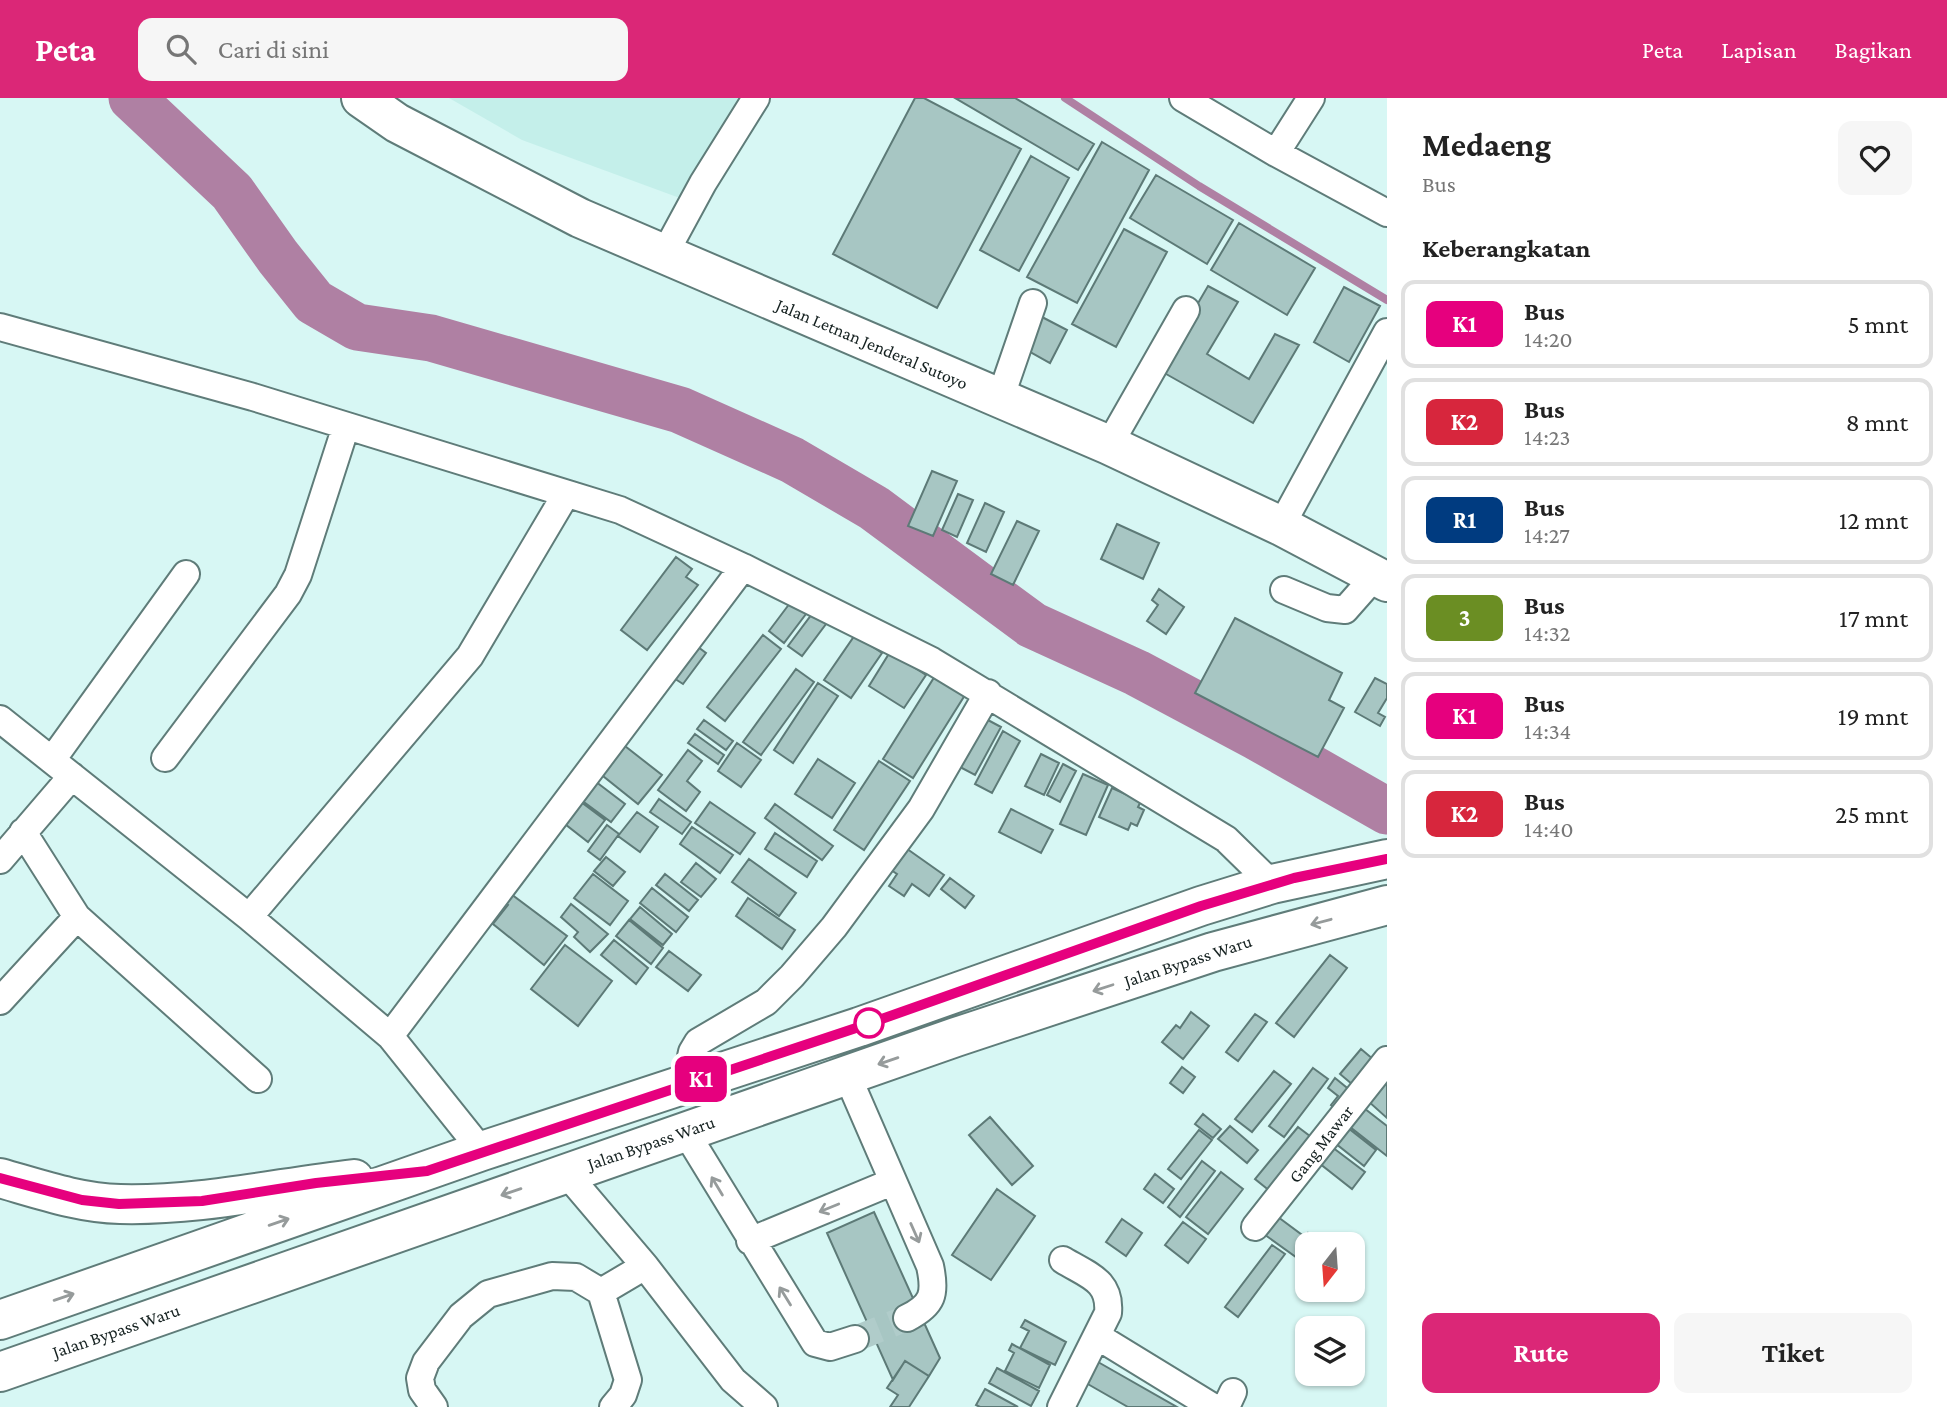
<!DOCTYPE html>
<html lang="id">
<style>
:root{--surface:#fff;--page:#f6f6f6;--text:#222;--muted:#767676;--line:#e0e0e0;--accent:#db2777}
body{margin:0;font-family:"Crimson Pro",serif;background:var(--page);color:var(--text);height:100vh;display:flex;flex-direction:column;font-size:26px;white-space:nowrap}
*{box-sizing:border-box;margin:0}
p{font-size:23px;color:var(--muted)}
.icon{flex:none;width:38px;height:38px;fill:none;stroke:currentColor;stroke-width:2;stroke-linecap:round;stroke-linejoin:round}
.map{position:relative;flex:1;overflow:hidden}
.panel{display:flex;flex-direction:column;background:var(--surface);width:560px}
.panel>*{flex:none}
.badge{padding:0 14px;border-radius:10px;font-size:24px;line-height:46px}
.needle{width:46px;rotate:197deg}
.tools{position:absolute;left:1295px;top:1134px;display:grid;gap:14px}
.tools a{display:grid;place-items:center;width:70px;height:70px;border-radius:14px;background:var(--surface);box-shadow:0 2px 5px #0004;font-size:35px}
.map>.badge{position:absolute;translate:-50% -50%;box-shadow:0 0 0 4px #fff}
h2{padding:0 35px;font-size:26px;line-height:63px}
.round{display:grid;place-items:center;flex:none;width:74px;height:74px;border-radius:14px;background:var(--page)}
.overview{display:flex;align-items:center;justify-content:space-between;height:119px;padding:0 35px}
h1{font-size:33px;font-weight:700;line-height:52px}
.action{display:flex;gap:14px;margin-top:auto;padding:14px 35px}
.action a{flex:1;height:80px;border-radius:14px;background:var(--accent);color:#fff;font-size:28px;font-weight:700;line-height:80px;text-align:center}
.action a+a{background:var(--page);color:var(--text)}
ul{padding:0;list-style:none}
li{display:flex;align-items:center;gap:21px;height:88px;margin:0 14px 10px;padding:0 21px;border:4px solid var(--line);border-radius:14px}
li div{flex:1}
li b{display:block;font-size:26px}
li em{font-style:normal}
li .badge{min-width:77px;font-weight:700;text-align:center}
header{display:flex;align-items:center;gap:42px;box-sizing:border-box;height:98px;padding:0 35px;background:var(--accent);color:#fff}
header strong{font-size:33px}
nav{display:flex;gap:38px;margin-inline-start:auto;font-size:24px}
.search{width:490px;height:63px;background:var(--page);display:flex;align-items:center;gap:18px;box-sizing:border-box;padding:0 24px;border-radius:14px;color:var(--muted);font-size:26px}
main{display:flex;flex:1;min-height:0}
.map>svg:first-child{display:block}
.built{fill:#c4efea}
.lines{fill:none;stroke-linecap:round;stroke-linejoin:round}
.stream{stroke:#af80a3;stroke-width:8}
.river{stroke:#af80a3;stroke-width:47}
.building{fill:#a7c6c3;stroke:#5d7a77;stroke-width:2}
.minor-tunnel{stroke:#b0ccca;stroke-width:26;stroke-dasharray:26 13;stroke-linecap:butt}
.minor-casing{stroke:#5f7c79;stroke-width:30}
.highway-casing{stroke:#5f7c79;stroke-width:42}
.minor{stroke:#fff;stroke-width:26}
.highway{stroke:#fff;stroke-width:38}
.oneway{stroke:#969b9b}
.line-casing{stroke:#fff;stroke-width:16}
.line{stroke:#e6007e;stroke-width:10}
.stop-dot{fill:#fff;stroke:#e6007e;stroke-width:3.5}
.labels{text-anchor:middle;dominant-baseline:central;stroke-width:5;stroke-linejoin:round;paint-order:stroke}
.street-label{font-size:18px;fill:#152120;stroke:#fff}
</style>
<header>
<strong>Peta</strong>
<div class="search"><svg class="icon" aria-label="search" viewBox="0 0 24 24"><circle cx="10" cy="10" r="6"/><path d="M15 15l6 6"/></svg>Cari di sini</div>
<nav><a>Peta</a><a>Lapisan</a><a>Bagikan</a></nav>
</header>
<main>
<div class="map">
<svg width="1387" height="1309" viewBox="0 0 1387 1309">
<rect width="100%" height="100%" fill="#d7f7f4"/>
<path class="built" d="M449 0H760L696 106 522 42Z"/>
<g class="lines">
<path class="stream" d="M1065 0 1199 88 1387 202"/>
<path class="river" d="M132 0 232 94 278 159 314 204 357 229 431 240 680 312 792 362 874 410 1032 527 1137 575 1257 639 1387 713"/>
</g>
<path class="building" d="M915 0H924L1021 51 937 210 833 156Z
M955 0H1015L1094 46 1078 72Z
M1102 44 1149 72 1077 205 1027 179Z
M1031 58 1069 80 1019 173 980 152Z
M1156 77 1233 122 1207 166 1130 120Z
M1239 125 1315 170 1287 217 1211 172Z
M1124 131 1167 154 1116 249 1072 226Z
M1208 188 1238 204 1207 256 1249 281 1275 236 1299 247 1253 325 1159 272Z
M1344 189 1380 208 1349 264 1314 244Z
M1042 219 1067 232 1050 265 1025 251Z
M932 373 957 383 933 438 908 428Z
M958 396 973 402 957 439 942 432Z
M985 405 1004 414 986 454 967 445Z
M1017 423 1039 433 1013 487 991 476Z
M1117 426 1159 445 1143 481 1101 461Z
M676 459 692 471 686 479 698 487 647 552 621 532Z
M1159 491 1184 509 1166 536 1147 523 1158 507 1152 502Z
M793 501 809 512 784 545 769 533Z
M818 508 832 518 802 558 788 548Z
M1235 520 1342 575 1329 602 1344 610 1318 659 1195 595Z
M763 537 781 551 725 623 707 609Z
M855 537 882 555 851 600 824 582Z
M690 543 706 555 683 586 666 575Z
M890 554 926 577 904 610 869 588Z
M796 571 814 584 761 657 743 644Z
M935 578 965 597 913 680 883 661Z
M1375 580 1387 586V600L1378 615 1385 619 1380 628 1355 614Z
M818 585 838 598 793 665 774 652Z
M986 621 1001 629 975 677 960 669Z
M704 622 733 643 726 652 697 631Z
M1003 633 1020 643 992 695 975 686Z
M695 636 724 657 718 666 688 645Z
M616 641 662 677 638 706 593 670Z
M737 645 761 662 741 689 718 673Z
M688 652 702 663 687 683 700 694 686 713 658 692Z
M1041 656 1059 665 1044 697 1025 688Z
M818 661 855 685 832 720 795 696Z
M879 663 910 683 864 752 834 732Z
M1063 666 1076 673 1060 704 1047 697Z
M1083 676 1108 687 1086 737 1060 726Z
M587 677 625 706 611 724 573 696Z
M1112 690 1141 703 1138 709 1144 712 1137 728 1131 725 1128 732 1099 719Z
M573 698 605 722 588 744 556 719Z
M659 701 691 724 682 736 650 714Z
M710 704 755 735 740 756 695 725Z
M775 706 833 748 822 762 765 720Z
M1011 711 1053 732 1041 755 999 734Z
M637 714 658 729 640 754 618 738Z
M607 727 619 736 600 762 588 753Z
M692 729 733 757 720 775 680 746Z
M775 735 817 763 807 779 765 751Z
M903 748 944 777 929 798 912 786 904 798 889 788 897 776 888 770Z
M606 759 625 774 613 788 594 773Z
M749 761 796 795 779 818 732 784Z
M696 765 716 781 701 799 681 784Z
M593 776 628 803 610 827 574 800Z
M665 776 698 802 689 813 656 787Z
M950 780 974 798 965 810 941 791Z
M652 790 688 819 676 834 640 805Z
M507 793 567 838 544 867 493 826 508 807 501 801Z
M748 800 795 832 782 851 736 818Z
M571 806 608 836 590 854 574 839 578 834 561 819Z
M640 809 672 836 663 847 630 821Z
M629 822 663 850 651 866 616 838Z
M614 842 648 870 636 886 601 857Z
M565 847 612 883 578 928 531 891Z
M669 853 701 877 688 893 656 869Z
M1330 857 1347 870 1294 939 1276 925Z
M1191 914 1209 928 1183 961 1162 944 1176 927 1180 930Z
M1255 916 1267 924 1238 963 1226 954Z
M1361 951 1380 967 1359 992 1340 976Z
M1182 969 1195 979 1183 995 1170 985Z
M1313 970 1328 981 1284 1039 1269 1028Z
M1274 973 1291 986 1252 1034 1235 1021Z
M1335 980 1357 998 1342 1016 1331 1007 1338 998 1328 990Z
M1387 982V1020L1368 1003Z
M1360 1007 1387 1028V1058L1345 1025Z
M1203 1016 1221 1031 1213 1040 1195 1026Z
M990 1019 1033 1068 1012 1087 969 1037Z
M1230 1028 1258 1052 1247 1065 1218 1041Z
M1298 1029 1319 1045 1276 1098 1255 1081Z
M1348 1030 1376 1052 1364 1068 1335 1045Z
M1199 1032 1212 1042 1181 1081 1168 1071Z
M1332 1049 1365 1074 1352 1091 1319 1065Z
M1202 1063 1215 1073 1180 1119 1168 1109Z
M1221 1074 1243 1091 1208 1136 1186 1119Z
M1155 1076 1174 1091 1163 1105 1144 1091Z
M997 1091 1035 1118 991 1182 952 1157Z
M874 1114 940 1260 929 1278 905 1263 893 1282 827 1135Z
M1274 1116 1305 1139 1308 1135 1323 1146H1307V1167L1261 1134Z
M1122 1121 1142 1135 1126 1158 1106 1144Z
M1183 1124 1206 1141 1188 1165 1165 1147Z
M1272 1147 1285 1156 1238 1219 1225 1209Z
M1025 1222 1066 1244 1055 1267 1020 1250 1029 1233 1021 1229Z
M1012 1246 1050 1267 1039 1290 1005 1273 1014 1255 1009 1252Z
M1091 1260 1177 1309H1128L1079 1281Z
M905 1263 929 1278 909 1309H890L898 1297 887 1290Z
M997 1270 1039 1293 1031 1308 989 1285Z
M985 1291 1018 1309H980L976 1307Z"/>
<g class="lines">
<path class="minor-tunnel" d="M855 1241 907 1220"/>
<defs>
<path id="minor" d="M1183 0 1276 55 1387 115
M1276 55 1311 0
M664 157 703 85 756 0
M0 229 253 299 620 412 743 469 932 563 1226 741 1272 786
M1000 301 1033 205
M1109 347 1186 212
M1281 428 1387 234
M1284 492 1327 510 1345 512 1375 478
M0 621 249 819 390 938 482 1053
M165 660 288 496 298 477 346 328
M52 662 186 476
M23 734 77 819 258 981
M0 762 72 678
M249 819 470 558 566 396
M0 903 77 819
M390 938 743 469
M847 977 930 1168C936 1196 933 1207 907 1220
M685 986 692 954 698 944 766 904 792 878 834 829 921 711 988 595
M685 1033 815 1245 830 1249 855 1241
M566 1075 645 1168 733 1282 764 1309
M1255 1129 1387 962
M750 1143 892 1084
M601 1194 645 1168
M1097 1238 1213 1309
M434 1309 422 1292 420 1280 426 1264 461 1218 488 1196 552 1178 576 1179 601 1194 628 1282 623 1297 613 1309
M1061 1309 1108 1215C1111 1182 1087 1177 1063 1162
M1226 1309 1233 1294"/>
<path id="highway" d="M361 0 397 25 580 120 1109 347 1281 428 1387 484
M0 1080C39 1091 79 1105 120 1106 199 1108 276 1090 354 1081
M0 1222 482 1053 859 929 1201 808 1272 786 1387 761
M0 1274 956 939 1213 854 1387 807"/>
</defs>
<use href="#minor" class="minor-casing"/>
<use href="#highway" class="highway-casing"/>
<use href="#minor" class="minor"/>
<use href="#highway" class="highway"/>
</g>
<defs><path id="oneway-shaft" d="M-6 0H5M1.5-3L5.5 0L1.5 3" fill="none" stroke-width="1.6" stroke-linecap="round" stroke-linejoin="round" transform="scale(1.75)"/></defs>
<g class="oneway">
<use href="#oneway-shaft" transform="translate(1321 824) rotate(165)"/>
<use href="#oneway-shaft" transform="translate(1103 890) rotate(162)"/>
<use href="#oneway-shaft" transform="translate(888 963) rotate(161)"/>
<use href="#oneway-shaft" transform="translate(717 1088) rotate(-121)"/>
<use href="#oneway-shaft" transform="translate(511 1094) rotate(161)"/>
<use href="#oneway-shaft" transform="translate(829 1110) rotate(158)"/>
<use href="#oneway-shaft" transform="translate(279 1124) rotate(-19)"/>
<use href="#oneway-shaft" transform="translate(915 1135) rotate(66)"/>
<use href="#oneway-shaft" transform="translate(785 1198) rotate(-122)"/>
<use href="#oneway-shaft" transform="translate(64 1199) rotate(-19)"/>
</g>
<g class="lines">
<defs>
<path id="line" d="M0 1080 82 1102 119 1106 202 1103 316 1085 427 1073 859 929 1201 808 1294 780 1387 761"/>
</defs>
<use href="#line" class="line-casing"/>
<use href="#line" class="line"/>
</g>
<circle class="stop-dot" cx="869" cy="925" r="14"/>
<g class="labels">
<g class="street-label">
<text transform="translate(872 246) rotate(23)">Jalan Letnan Jenderal Sutoyo</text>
<text transform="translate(1188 863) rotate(-18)">Jalan Bypass Waru</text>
<text transform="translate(651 1045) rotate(-19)">Jalan Bypass Waru</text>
<text transform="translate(1321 1046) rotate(-52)">Gang Mawar</text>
<text transform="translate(116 1233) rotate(-19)">Jalan Bypass Waru</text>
</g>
</g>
</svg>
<div class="tools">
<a><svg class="needle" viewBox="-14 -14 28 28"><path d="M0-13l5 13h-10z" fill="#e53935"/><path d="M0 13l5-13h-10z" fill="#767676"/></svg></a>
<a><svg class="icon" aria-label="layers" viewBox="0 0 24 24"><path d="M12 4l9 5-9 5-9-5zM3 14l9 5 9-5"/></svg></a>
</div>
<b class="badge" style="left:701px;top:981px;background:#e6007e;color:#fff">K1</b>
</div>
<section class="panel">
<div class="overview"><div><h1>Medaeng</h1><p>Bus</p></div><a class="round"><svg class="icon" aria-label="heart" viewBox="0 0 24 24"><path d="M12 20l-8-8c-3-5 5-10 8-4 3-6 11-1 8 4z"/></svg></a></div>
<h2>Keberangkatan</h2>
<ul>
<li><span class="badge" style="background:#e6007e;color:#fff">K1</span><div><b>Bus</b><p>14:20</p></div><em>5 mnt</em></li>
<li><span class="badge" style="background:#d7263d;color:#fff">K2</span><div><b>Bus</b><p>14:23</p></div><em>8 mnt</em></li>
<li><span class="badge" style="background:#003b80;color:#fff">R1</span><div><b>Bus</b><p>14:27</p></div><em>12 mnt</em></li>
<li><span class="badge" style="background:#6b8e23;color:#fff">3</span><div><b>Bus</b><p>14:32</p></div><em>17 mnt</em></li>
<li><span class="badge" style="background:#e6007e;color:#fff">K1</span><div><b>Bus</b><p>14:34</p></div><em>19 mnt</em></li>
<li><span class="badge" style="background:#d7263d;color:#fff">K2</span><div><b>Bus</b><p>14:40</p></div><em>25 mnt</em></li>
</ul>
<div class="action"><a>Rute</a><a>Tiket</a></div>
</section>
</main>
